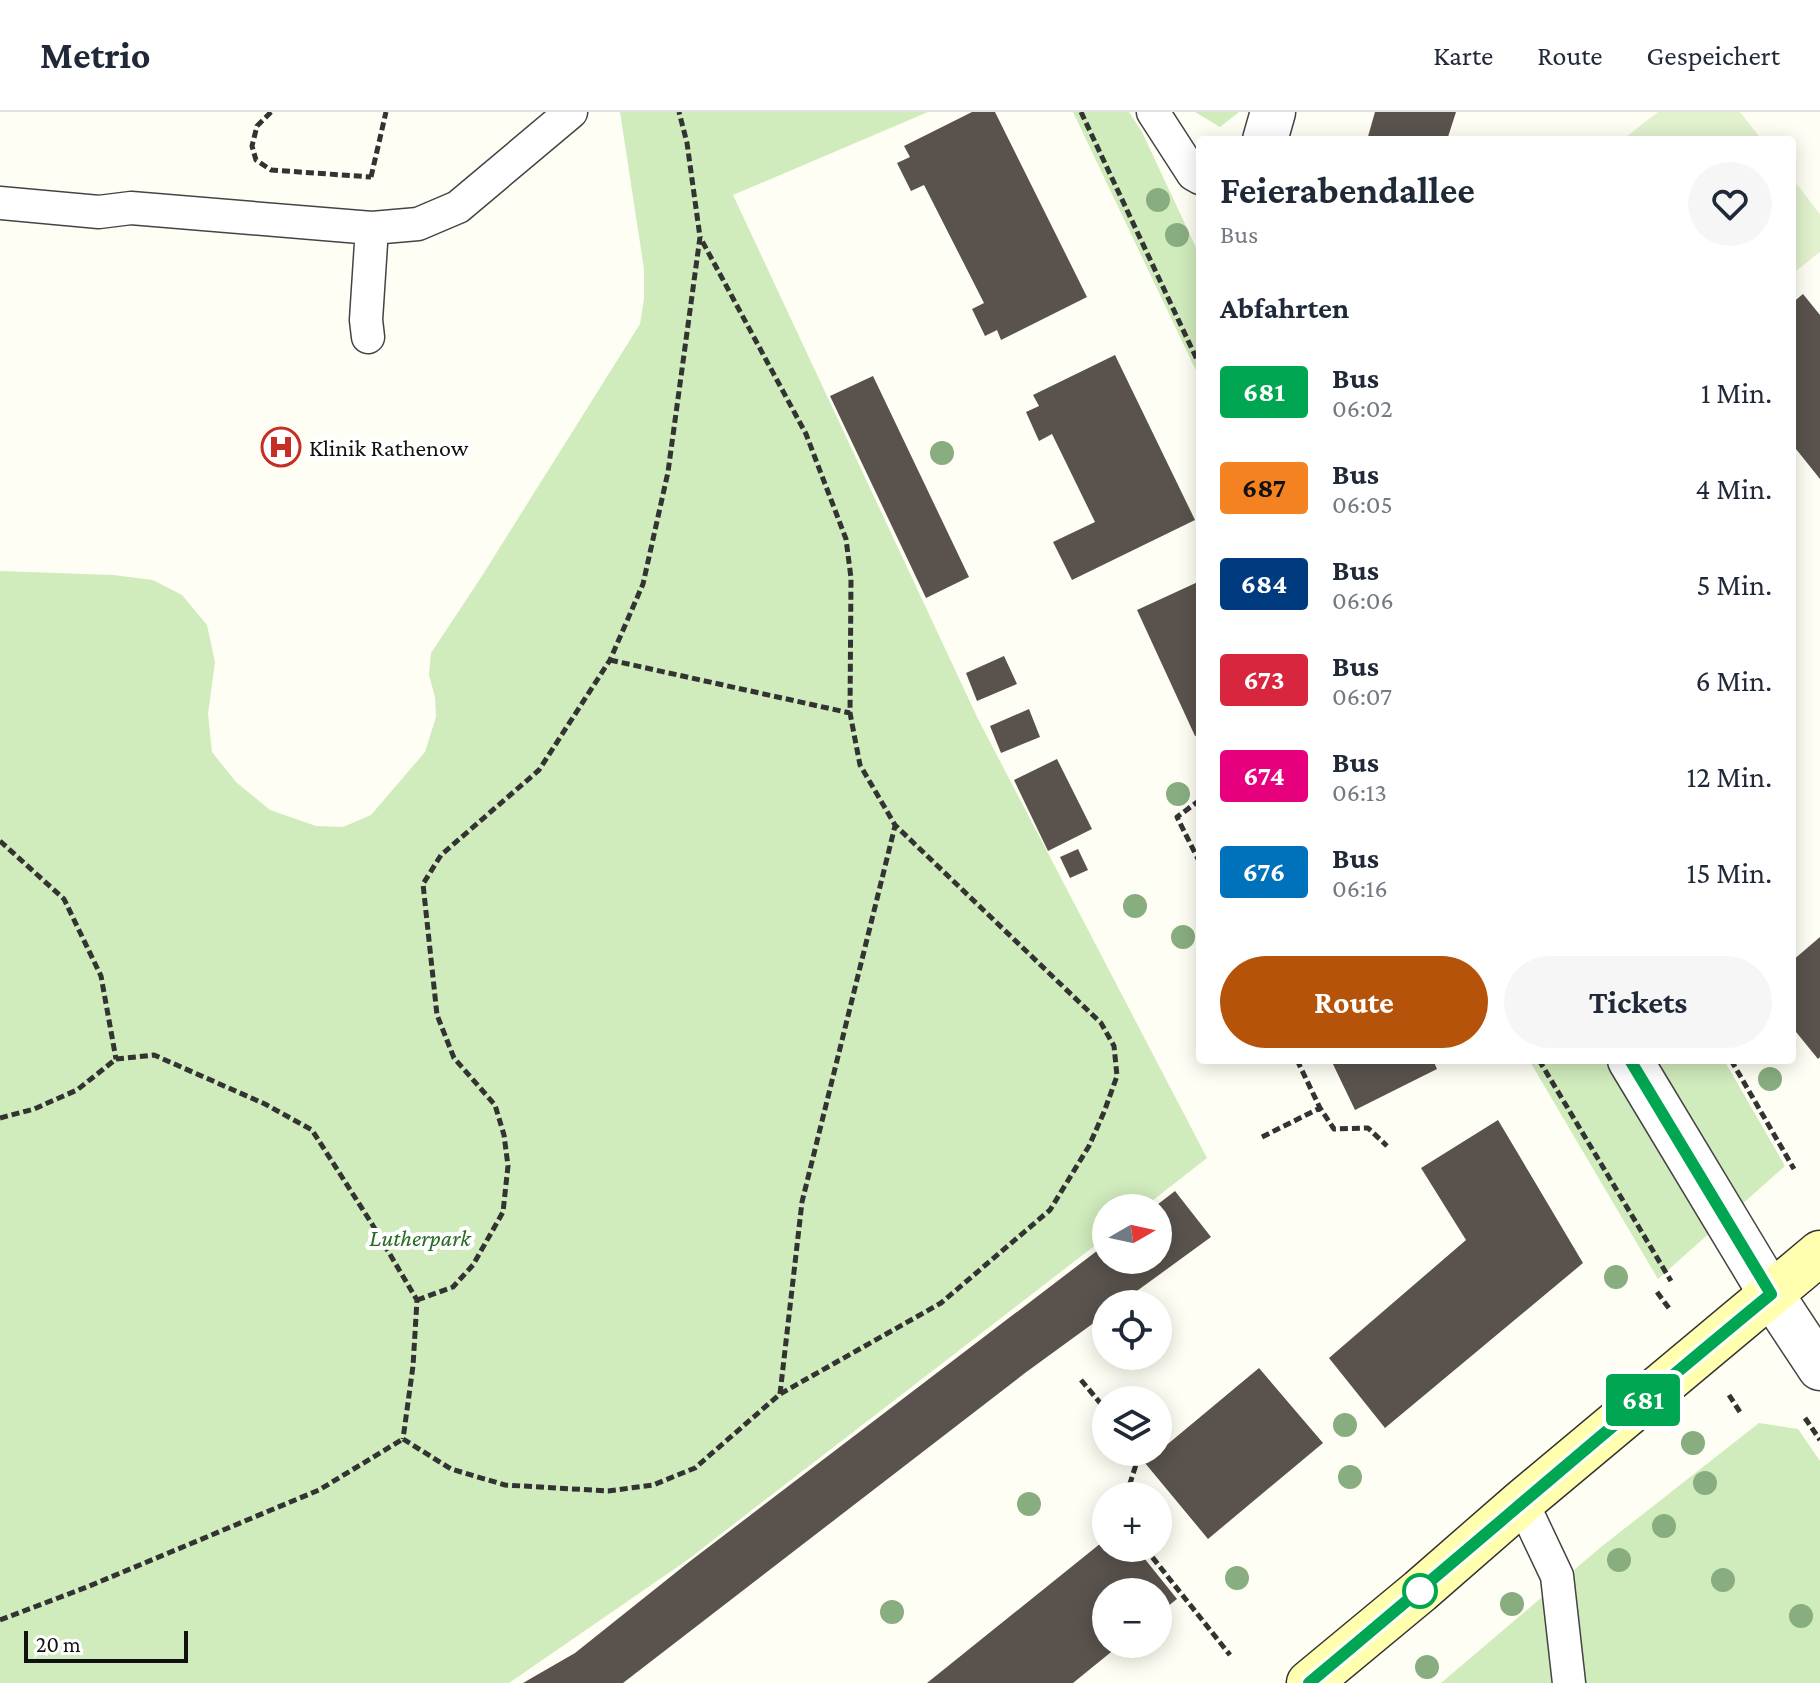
<!DOCTYPE html>
<html lang="de">
<meta charset="utf-8">
<style>
:root{--surface:#fff;--page:#f6f6f7;--text:#1f2937;--muted:#747a83;--line:#e0e1e3;--accent:#b45309}
body{margin:0;font-family:"Crimson Pro",serif;background:var(--page);color:var(--text);height:100vh;display:flex;flex-direction:column;font-size:30px;white-space:nowrap}
*{box-sizing:border-box;margin:0}
p{font-size:26px;color:var(--muted)}
.icon{flex:none;width:44px;height:44px;fill:none;stroke:currentColor;stroke-width:2;stroke-linecap:round;stroke-linejoin:round}
.map{position:relative;flex:1;overflow:hidden}
.details{position:absolute;left:1196px;top:24px;width:600px;height:928px;display:flex;flex-direction:column;background:var(--surface);border-radius:8px;box-shadow:0 4px 20px #0003}
.details>*{flex:none}
.badge{padding:0 16px;border-radius:6px;font-size:28px;line-height:52px}
.needle{width:52px;rotate:81deg}
.controls{position:absolute;left:1092px;top:1082px;display:grid;gap:16px}
.controls a{display:grid;place-items:center;width:80px;height:80px;border-radius:50%;background:var(--surface);box-shadow:0 4px 20px #0003;font-size:40px}
.scale{position:absolute;left:24px;bottom:20px;width:164px;box-sizing:border-box;padding-left:8px;border:4px solid #111;border-top:0;font-size:22px;line-height:28px;white-space:nowrap;color:#111;-webkit-text-stroke:6px #fff;paint-order:stroke}
.map>.badge{position:absolute;translate:-50% -50%;box-shadow:0 0 0 4px #fff}
h2{padding:0 24px;font-size:30px;line-height:72px}
.round{display:grid;place-items:center;flex:none;width:84px;height:84px;border-radius:42px;background:var(--page)}
.headline{display:flex;align-items:center;justify-content:space-between;height:136px;padding:0 24px}
h1{font-size:38px;font-weight:700;line-height:60px}
.action{display:flex;gap:16px;margin-top:auto;padding:16px 24px}
.action a{flex:1;height:92px;border-radius:48px;background:var(--accent);color:#fff;font-size:32px;font-weight:700;line-height:92px;text-align:center}
.action a+a{background:var(--page);color:var(--text)}
ul{padding:0;list-style:none}
li{display:flex;align-items:center;gap:24px;height:96px;padding:0 24px}
li div{flex:1}
li b{display:block;font-size:30px}
li em{font-style:normal}
li .badge{min-width:88px;font-weight:700;text-align:center}
header{display:flex;align-items:center;gap:48px;box-sizing:border-box;height:112px;padding:0 40px;background:var(--surface);border-bottom:2px solid var(--line)}
header strong{font-size:38px}
nav{display:flex;gap:44px;margin-inline-start:auto;font-size:28px}
.map>svg:first-child{display:block}
.green{fill:#d0ebbc}
.pitch{fill:#e2f2ce}
.building{fill:#5a534d}
.lines{fill:none;stroke-linecap:round;stroke-linejoin:round}
.service-casing{stroke:#444;stroke-width:35}
.minor-casing{stroke:#444;stroke-width:47}
.secondary-casing{stroke:#333;stroke-width:47}
.path{stroke:#333;stroke-width:5;stroke-dasharray:8 4;stroke-linecap:butt}
.service{stroke:#fff;stroke-width:32}
.minor{stroke:#fff;stroke-width:44}
.secondary{stroke:#ffffaf;stroke-width:44}
.tree{fill:#88ad7f}
.line-casing{stroke:#fff;stroke-width:18}
.line{stroke:#00a651;stroke-width:12}
.stop-dot{fill:#fff;stroke:#00a651;stroke-width:4}
.labels{text-anchor:middle;dominant-baseline:central;stroke-width:8;stroke-linejoin:round;paint-order:stroke}
.poi-label{font-size:24px;fill:#111;stroke:#fff;text-anchor:start}
.park-label{font-size:24px;font-style:italic;fill:#266b1f;stroke:#fff}
</style>
<header>
<strong>Metrio</strong>
<nav><a>Karte</a><a>Route</a><a>Gespeichert</a></nav>
</header>
<div class="map">
<svg width="1820" height="1571" viewBox="0 0 1820 1571">
<rect width="100%" height="100%" fill="#fffef4"/>
<path class="green" d="M620 0H928L733 83 978 607 1207 1046 1143 1096H1106V1125L686 1449 509 1571H0V459L113 463 153 468 182 483 207 513 215 550 208 602 212 640 236 670 270 698 316 714 343 715 371 703 425 640 436 605 435 585 429 563 431 541 480 467 640 212 644 187V157Z
M1073 0H1129L1142 20 1200 144V267Z
M1195 0H1239L1220 15Z
M1529 948H1724L1785 1054 1658 1167Z
M1759 1311 1798 1317 1820 1349V1571H1441L1601 1435Z"/>
<path class="pitch" d="M1658 0H1740L1762 28H1622Z
M1792 66 1820 102V140L1792 162Z"/>
<path class="building" d="M972 0H995L1087 185 1001 228 997 218 985 224 972 197 984 191 924 73 911 79 897 51 910 45 904 34Z
M1375 0H1456L1447 28H1367Z
M1803 182 1820 203V367L1792 332V191Z
M1115 243 1195 408 1072 468 1053 430 1095 410 1052 322 1039 329 1026 300 1039 294 1033 283Z
M873 264 969 465 926 486 830 284Z
M1200 469V622L1195 624 1137 498Z
M1004 544 1017 572 977 589 966 561Z
M1029 597 1040 625 1001 641 990 614Z
M1057 647 1092 717 1048 739 1014 668Z
M1078 737 1088 758 1070 766 1060 745Z
M1820 825V945L1818 947 1792 915V849Z
M1331 948H1433L1437 957 1355 998Z
M1498 1008 1583 1151 1385 1316 1329 1246 1466 1128 1421 1056Z
M1175 1079 1211 1125 1119 1192H1106V1202L1025 1261 623 1571H523L575 1541 689 1450 1106 1132V1148H1158V1096H1153Z
M1259 1256 1323 1331 1208 1427 1145 1351Z
M1106 1427V1436H1136L1177 1487 1158 1502V1480H1106V1532H1121L1073 1571H927Z"/>
<g class="lines">
<defs>
<path id="service" d="M1153 0 1193 62 1200 66
M0 91 99 100 131 96 372 116 418 112 458 95 571 0
M368 225 366 208 372 116
M1522 1390 1557 1464 1569 1571"/>
<path id="minor" d="M1265 28 1273 0
M1630 948 1771 1182 1820 1256"/>
<path id="secondary" d="M1309 1571 1420 1479 1522 1390 1820 1141"/>
</defs>
<use href="#service" class="service-casing"/>
<use href="#minor" class="minor-casing"/>
<use href="#secondary" class="secondary-casing"/>
<path class="path" d="M271 0 257 14 252 34 256 48 271 58 371 65
M1081 0 1200 254
M371 65 386 0
M610 548 850 601
M1200 688 1177 705 1200 751
M0 729 64 787 101 864 116 947
M1297 948 1320 996
M1539 948 1671 1169
M1731 948 1794 1057
M0 1006 34 997 77 978 116 947 154 943 265 992 312 1018 372 1112 417 1188 413 1254 403 1327
M1262 1025 1320 996 1334 1017 1368 1016 1387 1034
M1657 1180 1671 1199
M417 1188 453 1175 473 1153 503 1100 508 1054 504 1023 495 993 454 946 437 903 423 772 441 743 539 658 610 548 643 472 668 360 700 125 687 31 679 0
M1081 1268 1106 1298
M780 1282 802 1090 895 714
M1729 1283 1740 1300
M1805 1306 1820 1328
M403 1327 451 1357 505 1373 608 1379 653 1373 695 1356 780 1282 941 1191 1050 1098 1089 1034 1104 1000 1117 964 1114 934 1101 911 895 713 860 653 850 601 851 466 846 427 806 322 700 125
M1126 1384 1140 1340
M1145 1436 1230 1543
M0 1508 87 1475 319 1378 403 1327"/>
<use href="#service" class="service"/>
<use href="#minor" class="minor"/>
<use href="#secondary" class="secondary"/>
</g>
<g class="tree">
<circle cx="1158" cy="88" r="12"/>
<circle cx="1177" cy="123" r="12"/>
<circle cx="942" cy="341" r="12"/>
<circle cx="1178" cy="682" r="12"/>
<circle cx="1135" cy="794" r="12"/>
<circle cx="1183" cy="825" r="12"/>
<circle cx="1770" cy="967" r="12"/>
<circle cx="1616" cy="1165" r="12"/>
<circle cx="1345" cy="1313" r="12"/>
<circle cx="1693" cy="1331" r="12"/>
<circle cx="1350" cy="1365" r="12"/>
<circle cx="1705" cy="1371" r="12"/>
<circle cx="1029" cy="1392" r="12"/>
<circle cx="1664" cy="1414" r="12"/>
<circle cx="1619" cy="1448" r="12"/>
<circle cx="1237" cy="1466" r="12"/>
<circle cx="1723" cy="1468" r="12"/>
<circle cx="1512" cy="1492" r="12"/>
<circle cx="892" cy="1500" r="12"/>
<circle cx="1801" cy="1504" r="12"/>
<circle cx="1427" cy="1555" r="12"/>
</g>
<g class="lines">
<defs>
<path id="line" d="M1309 1571C1464 1442 1615 1310 1771 1182L1630 948"/>
</defs>
<use href="#line" class="line-casing"/>
<use href="#line" class="line"/>
</g>
<defs>
<symbol id="hospital-ring" viewBox="-11 -11 22 22"><circle r="9.5" fill="#fff" stroke="#c42e25" stroke-width="1.5"/><path d="M-5-5h3v3.5h4V-5h3V5h-3V1.5h-4V5h-3Z" fill="#c42e25"/></symbol>
</defs>
<g fill-rule="evenodd">
<use href="#hospital-ring" x="259" y="313" width="44" height="44"/>
</g>
<circle class="stop-dot" cx="1420" cy="1479" r="16"/>
<g class="labels">
<g class="poi-label">
<text x="309" y="335">Klinik Rathenow</text>
</g>
<g class="park-label">
<text x="420" y="1125">Lutherpark</text>
</g>
</g>
</svg>
<div class="controls">
<a><svg class="needle" viewBox="-14 -14 28 28"><path d="M0-13l5 13h-10z" fill="#e53935"/><path d="M0 13l5-13h-10z" fill="#747a83"/></svg></a>
<a><svg class="icon" aria-label="locate" viewBox="0 0 24 24"><circle cx="12" cy="12" r="6"/><path d="M12 2v4M12 18v4M2 12h4M18 12h4"/></svg></a>
<a><svg class="icon" aria-label="layers" viewBox="0 0 24 24"><path d="M12 4l9 5-9 5-9-5zM3 14l9 5 9-5"/></svg></a>
<a>+</a>
<a>−</a>
</div>
<div class="scale">20 m</div>
<b class="badge" style="left:1643px;top:1288px;background:#00a651;color:#fff">681</b>
<section class="details">
<div class="headline"><div><h1>Feierabendallee</h1><p>Bus</p></div><a class="round"><svg class="icon" aria-label="heart" viewBox="0 0 24 24"><path d="M12 20l-8-8c-3-5 5-10 8-4 3-6 11-1 8 4z"/></svg></a></div>
<h2>Abfahrten</h2>
<ul>
<li><span class="badge" style="background:#00a651;color:#fff">681</span><div><b>Bus</b><p>06:02</p></div><em>1 Min.</em></li>
<li><span class="badge" style="background:#f58220;color:#111">687</span><div><b>Bus</b><p>06:05</p></div><em>4 Min.</em></li>
<li><span class="badge" style="background:#003b80;color:#fff">684</span><div><b>Bus</b><p>06:06</p></div><em>5 Min.</em></li>
<li><span class="badge" style="background:#d7263d;color:#fff">673</span><div><b>Bus</b><p>06:07</p></div><em>6 Min.</em></li>
<li><span class="badge" style="background:#e6007e;color:#fff">674</span><div><b>Bus</b><p>06:13</p></div><em>12 Min.</em></li>
<li><span class="badge" style="background:#0072bc;color:#fff">676</span><div><b>Bus</b><p>06:16</p></div><em>15 Min.</em></li>
</ul>
<div class="action"><a>Route</a><a>Tickets</a></div>
</section>
</div>
